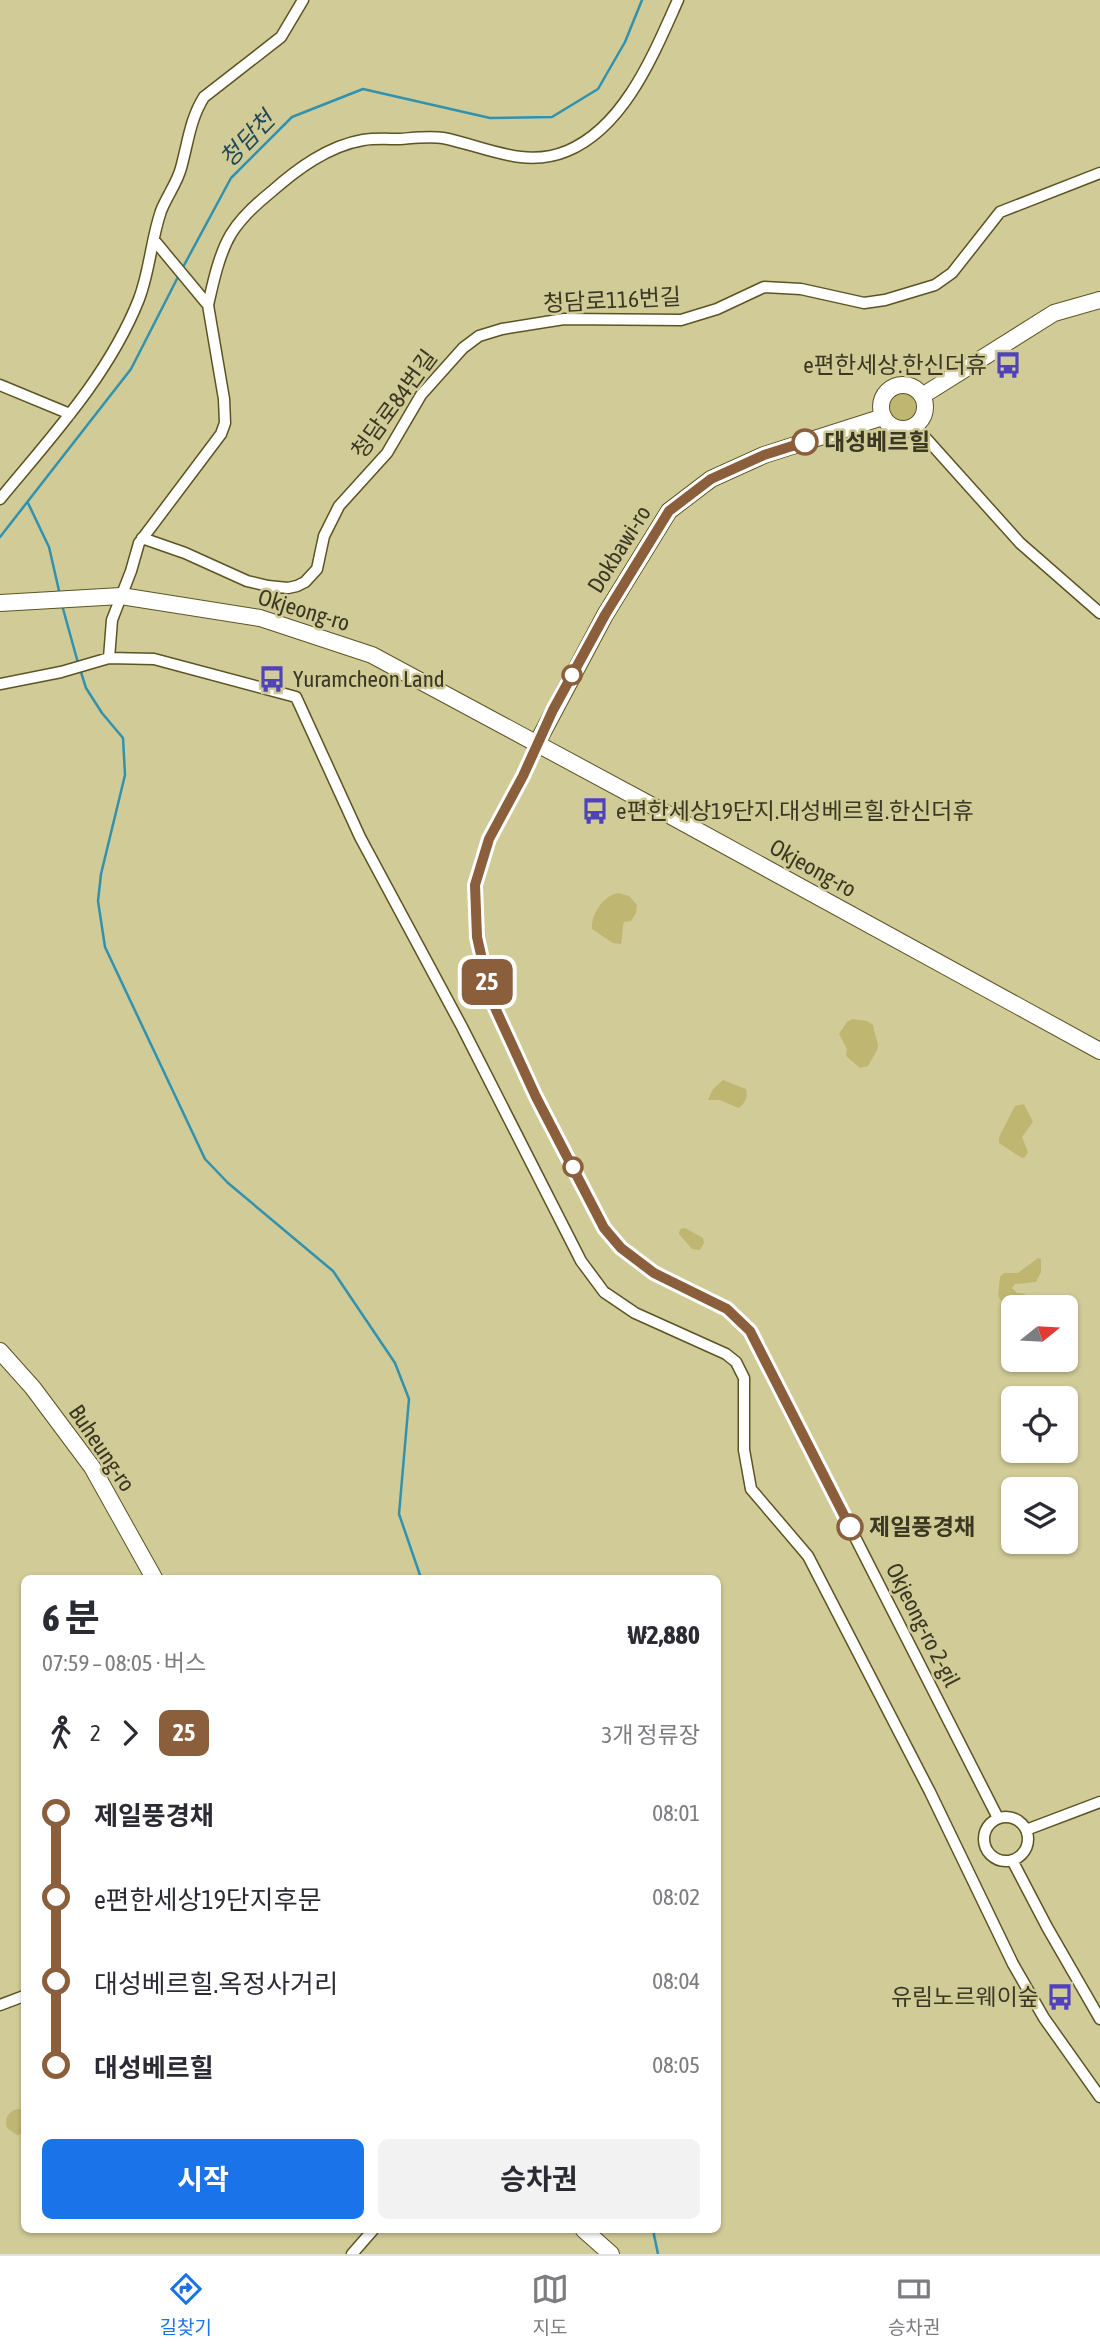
<!DOCTYPE html>
<html lang="ko">
<meta charset="utf-8">
<style>
:root{--surface:#fff;--page:#f2f2f3;--text:#2b2b33;--muted:#7c7c81;--line:#e1e1e2;--accent:#1a73e8}
body{margin:0;font-family:"Asap Condensed","Noto Sans KR",sans-serif;background:var(--page);color:var(--text);height:100vh;display:flex;flex-direction:column;font-size:26px;white-space:nowrap}
*{box-sizing:border-box;margin:0}
p{font-size:23px;color:var(--muted)}
.icon{flex:none;width:38px;height:38px;fill:none;stroke:currentColor;stroke-width:2;stroke-linecap:round;stroke-linejoin:round}
.map{position:relative;flex:1;overflow:hidden}
.sheet{position:absolute;left:21px;top:1575px;width:700px;height:658px;display:flex;flex-direction:column;background:var(--surface);border-radius:10px;box-shadow:0 2px 5px #0004}
.sheet>*{flex:none}
.badge{padding:0 14px;border-radius:10px;font-size:24px;line-height:46px}
.needle{width:46px;rotate:72deg}
.fabs{position:absolute;left:1001px;top:1295px;display:grid;gap:14px}
.fabs a{display:grid;place-items:center;width:77px;height:77px;border-radius:10px;background:var(--surface);box-shadow:0 2px 5px #0004;font-size:35px}
.map>.badge{position:absolute;translate:-50% -50%;box-shadow:0 0 0 4px #fff}
.legs{display:flex;align-items:center;gap:10px;height:77px;padding:0 21px;font-size:23px}
.legs p{margin-inline-start:auto}
.overview{display:flex;align-items:center;justify-content:space-between;height:119px;padding:0 21px}
h1{font-size:38px;font-weight:700;line-height:52px}
.cta{display:flex;gap:14px;margin-top:auto;padding:14px 21px}
.cta a{flex:1;height:80px;border-radius:10px;background:var(--accent);color:#fff;font-size:28px;font-weight:700;line-height:80px;text-align:center}
.cta a+a{background:var(--page);color:var(--text)}
ul{padding:0 21px;list-style:none}
li{display:flex;align-items:center;gap:24px;height:84px;font-size:26px}
li i{display:grid;place-items:center;width:10px;height:100%;margin:0 9px;background:currentColor}
li i::after{content:'';width:18px;height:18px;margin:-9px;border:5px solid;border-radius:50%;background:var(--surface)}
li p{margin-inline-start:auto}
li:first-child i{background:linear-gradient(#0000 50%,currentColor 0)}
li:last-child i{background:linear-gradient(currentColor 50%,#0000 0)}
.dock{display:flex;justify-content:space-around;align-items:center;height:98px;border-top:2px solid var(--line);background:var(--surface);font-size:19px;color:var(--muted)}
.dock a{display:grid;justify-items:center;gap:4px}
.dock .current{color:var(--accent)}
.map>svg:first-child{display:block}
.green{fill:#bfb672}
.lines{fill:none;stroke-linecap:round;stroke-linejoin:round}
.stream{stroke:#3192af;stroke-width:2.5}
.street-casing{stroke:#5b5423;stroke-width:13}
.secondary-casing{stroke:#5b5423;stroke-width:18}
.street{stroke:#fff;stroke-width:10}
.secondary{stroke:#fff;stroke-width:16}
.line-1-casing{stroke:#fff;stroke-width:16}
.line-1{stroke:#8b5e3c;stroke-width:10}
.stop-1-dot{fill:#fff;stroke:#8b5e3c;stroke-width:3.5}
.labels{text-anchor:middle;dominant-baseline:central;stroke-width:5;stroke-linejoin:round;paint-order:stroke}
.street-label{font-size:23px;fill:#3a3722;stroke:#d1cb97}
.poi-label{font-size:23px;fill:#3a3722;stroke:#d1cb97;text-anchor:end}
.stop-label{font-size:23px;font-weight:bold;fill:#3a3722;stroke:#d1cb97;text-anchor:start}
.water-label{font-size:24px;font-style:italic;fill:#204956;stroke:#d1cb97}
</style>
<div class="map">
<svg width="1100" height="2254" viewBox="0 0 1100 2254">
<rect width="100%" height="100%" fill="#d1cb97"/>
<path class="green" d="M890 407a13 13 0 1 1 26 0a13 13 0 1 1-26 0Z
M618 893 629 896 637 905 636 913 631 921 624 922C622 927 623 937 621 944L613 943 592 929C591 914 603 896 618 893Z
M852 1019 867 1021 873 1025C878 1051 883 1040 868 1066L860 1068 846 1056 847 1049 839 1034 847 1022Z
M723 1080 746 1089C748 1097 745 1104 738 1108L720 1100H708L713 1089Z
M1024 1104 1033 1122 1022 1137 1028 1152 1025 1157 1022 1158 999 1143V1137L1015 1106Z
M685 1228 703 1238 704 1243 700 1250 692 1249 679 1234 680 1229Z
M1038 1258 1041 1259V1272L1036 1282 1015 1284 1012 1288 1017 1293 1025 1294 1026 1298 1022 1307H1013V1326H1011L1006 1321 1005 1307 998 1296 1000 1277 1004 1273H1018Z
M18 2109 24 2111V2133L17 2135 7 2128C4 2119 8 2111 18 2109Z"/>
<g class="lines">
<path class="stream" d="M182 269 231 178 292 117 363 89 490 118 552 117 598 89 625 42 642 0
M28 503 49 547 60 595
M0 537 131 369 179 275
M62 605 78 663
M80 669 86 688 102 713 123 738 125 775 101 874 98 901 105 947 205 1159 228 1183 333 1271 395 1363 409 1399 399 1514 421 1578
M653 2230 658 2254"/>
<defs>
<path id="street" d="M208 305C213 283 219 254 231 234 241 218 256 204 271 192 297 169 328 146 363 140 375 138 388 139 400 139 414 138 429 136 443 138 484 146 524 169 567 151 625 127 654 53 678 0
M0 385 70 414
M915 426 1020 543 1100 613
M0 499C52 436 109 375 139 299 150 270 151 240 161 211 167 196 177 183 181 168 188 143 190 119 204 97L281 37 303 0
M142 538 185 553 247 581 268 586 288 588 297 586 305 582 317 569 324 536 339 506 387 453 421 395 463 348 479 336 502 329 564 319 681 320 717 309 764 287 801 289 864 303 885 300 935 285 952 273 1000 212 1100 173
M109 658 112 620 131 571 139 543 221 434 225 423 224 399 208 305 154 240
M0 684 61 672 109 658 154 659 296 697 360 837 462 1027 581 1261 604 1292 635 1313 726 1354 736 1362 744 1378V1450L751 1489 808 1556 930 1792 1013 1964 1044 2018 1100 2097
M536 745 523 776 489 839 475 885 477 938 491 999 535 1097 604 1228 621 1248 654 1273 727 1309 750 1331 998 1818
M984 1839a22 22 0 1 1 44 0a22 22 0 1 1-44 0Z
M1026 1830 1100 1802
M1012 1860 1047 1927 1100 2019
M0 2005 24 1996
M352 2254 373 2230"/>
<path id="secondary" d="M881 407a22 22 0 1 1 44 0a22 22 0 1 1-44 0Z
M922 396 1054 313 1100 300
M0 603 121 596 260 618 372 655 660 810 1100 1051
M536 745 605 615 669 511 711 479 764 455 883 417
M0 1351 33 1388 92 1467 154 1578
M584 2230 611 2254"/>
</defs>
<use href="#street" class="street-casing"/>
<use href="#secondary" class="secondary-casing"/>
<use href="#street" class="street"/>
<use href="#secondary" class="secondary"/>
</g>
<g class="lines">
<defs>
<path id="line-1" d="M805 442 764 455 711 479 669 511 605 615 553 710 523 776 489 839 475 885 477 937 491 999 536 1097 604 1228 621 1248 654 1273 727 1309 750 1331 850 1527"/>
</defs>
<use href="#line-1" class="line-1-casing"/>
<use href="#line-1" class="line-1"/>
</g>
<defs>
<symbol id="bus-bare" viewBox="-9 -9 18 18"><path d="M-5-6H5V4H4V6H2V4H-2V6H-4V4H-5ZM-3.5-4V0h7V-4ZM-3.5 1.2v1.5H-2V1.2ZM2 1.2v1.5H3.5V1.2Z" fill="#5043ba" stroke="#d1cb97" stroke-width="2.5" paint-order="stroke"/></symbol>
</defs>
<g fill-rule="evenodd">
<use href="#bus-bare" x="989" y="346" width="38" height="38"/>
<use href="#bus-bare" x="253" y="660" width="38" height="38"/>
<use href="#bus-bare" x="576" y="792" width="38" height="38"/>
<use href="#bus-bare" x="1041" y="1978" width="38" height="38"/>
</g>
<g class="stop-1-dot">
<circle cx="805" cy="442" r="12"/>
<circle cx="572" cy="675" r="9"/>
<circle cx="573" cy="1167" r="9"/>
<circle cx="850" cy="1527" r="12"/>
</g>
<g class="labels">
<g class="street-label">
<text transform="translate(612 300) rotate(-3)">청담로116번길</text>
<text transform="translate(394 404) rotate(-54)">청담로84번길</text>
<text transform="translate(619 549) rotate(-58)">Dokbawi-ro</text>
<text transform="translate(304 610) rotate(17)">Okjeong-ro</text>
<text transform="translate(813 868) rotate(29)">Okjeong-ro</text>
<text transform="translate(102 1448) rotate(56)">Buheung-ro</text>
<text transform="translate(923 1625) rotate(63)">Okjeong-ro 2-gil</text>
</g>
<g class="poi-label">
<text x="987" y="365">e편한세상.한신더휴</text>
<text x="293" y="679" text-anchor="start">Yuramcheon Land</text>
<text x="616" y="811" text-anchor="start">e편한세상19단지.대성베르힐.한신더휴</text>
<text x="1039" y="1997">유림노르웨이숲</text>
</g>
<g class="stop-label">
<text x="824" y="442">대성베르힐</text>
<text x="869" y="1527">제일풍경채</text>
</g>
<g class="water-label">
<text transform="translate(247 139) rotate(-46)">청담천</text>
</g>
</g>
</svg>
<div class="fabs">
<a><svg class="needle" viewBox="-14 -14 28 28"><path d="M0-13l5 13h-10z" fill="#e53935"/><path d="M0 13l5-13h-10z" fill="#7c7c81"/></svg></a>
<a><svg class="icon" aria-label="locate" viewBox="0 0 24 24"><circle cx="12" cy="12" r="6"/><path d="M12 2v4M12 18v4M2 12h4M18 12h4"/></svg></a>
<a><svg class="icon" aria-label="layers" viewBox="0 0 24 24"><path d="M12 4l9 5-9 5-9-5zM3 14l9 5 9-5"/></svg></a>
</div>
<b class="badge" style="left:487px;top:982px;background:#8b5e3c;color:#fff">25</b>
<section class="sheet">
<div class="overview"><div><h1>6 분</h1><p>07:59 – 08:05 · 버스</p></div><b>₩2,880</b></div>
<div class="legs"><svg class="icon" aria-label="walk" viewBox="0 0 24 24"><circle cx="13" cy="4" r="2"/><path d="M13 8l-2 6 4 7M11 14l-3 7M7 12l3-4h3l4 4"/></svg>2<svg class="icon" aria-label="forward" viewBox="0 0 24 24"><path d="M9 5l7 7-7 7"/></svg><b class="badge" style="background:#8b5e3c;color:#fff">25</b><p>3개 정류장</p></div>
<ul>
<li><i style="color:#8b5e3c"></i><b>제일풍경채</b><p>08:01</p></li>
<li><i style="color:#8b5e3c"></i><span>e편한세상19단지후문</span><p>08:02</p></li>
<li><i style="color:#8b5e3c"></i><span>대성베르힐.옥정사거리</span><p>08:04</p></li>
<li><i style="color:#8b5e3c"></i><b>대성베르힐</b><p>08:05</p></li>
</ul>
<div class="cta"><a>시작</a><a>승차권</a></div>
</section>
</div>
<nav class="dock">
<a class="current"><svg class="icon" aria-label="directions" viewBox="0 0 24 24"><path d="M12 3l9 9-9 9-9-9zM9 14v-3h6M13 9l2 2-2 2"/></svg>길찾기</a>
<a><svg class="icon" aria-label="map" viewBox="0 0 24 24"><path d="M3 6l6-2 6 2 6-2v14l-6 2-6-2-6 2zM9 4v14M15 6v14"/></svg>지도</a>
<a><svg class="icon" aria-label="tickets" viewBox="0 0 24 24"><path d="M3 7h18v10H3zM15 7v10"/></svg>승차권</a>
</nav>
